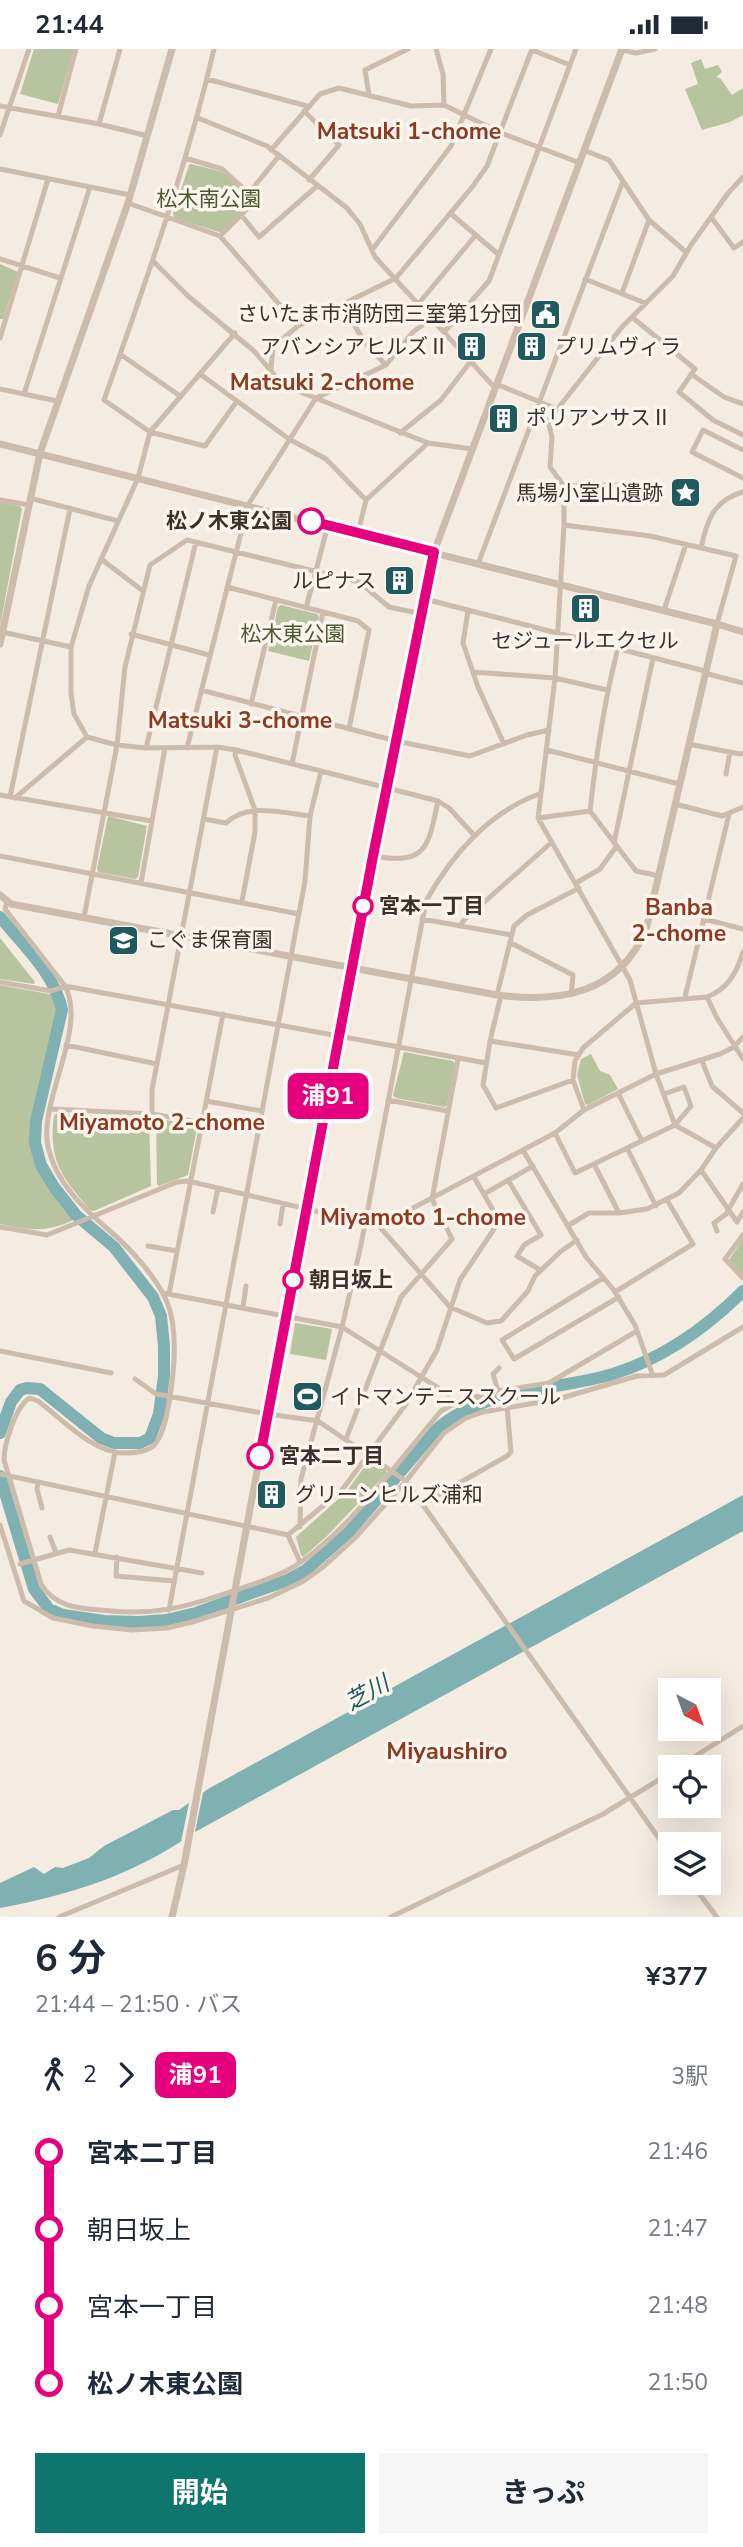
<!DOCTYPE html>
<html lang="ja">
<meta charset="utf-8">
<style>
:root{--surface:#fff;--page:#f6f6f7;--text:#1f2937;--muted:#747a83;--accent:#0f766e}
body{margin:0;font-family:"Nunito Sans","Noto Sans JP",sans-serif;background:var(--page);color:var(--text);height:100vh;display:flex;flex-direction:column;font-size:26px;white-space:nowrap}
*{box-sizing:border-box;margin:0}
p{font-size:23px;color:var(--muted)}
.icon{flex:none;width:38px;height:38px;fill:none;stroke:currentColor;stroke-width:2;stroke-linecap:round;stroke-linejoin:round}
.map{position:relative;height:1868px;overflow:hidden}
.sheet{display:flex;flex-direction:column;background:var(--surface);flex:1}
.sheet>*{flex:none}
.badge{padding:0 14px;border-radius:10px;font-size:24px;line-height:46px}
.needle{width:46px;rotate:139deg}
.controls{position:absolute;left:658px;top:1629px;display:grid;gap:14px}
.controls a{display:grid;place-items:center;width:63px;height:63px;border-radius:0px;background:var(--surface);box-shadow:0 7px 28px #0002;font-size:35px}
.map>.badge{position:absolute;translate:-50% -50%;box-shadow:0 0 0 4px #fff}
.legs{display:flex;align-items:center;gap:10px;height:77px;padding:0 35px;font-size:23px}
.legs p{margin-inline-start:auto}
.head{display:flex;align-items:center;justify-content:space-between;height:119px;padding:0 35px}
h1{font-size:38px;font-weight:700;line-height:52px}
.action{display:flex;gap:14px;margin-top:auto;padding:14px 35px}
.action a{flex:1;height:80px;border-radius:0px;background:var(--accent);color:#fff;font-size:28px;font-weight:700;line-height:80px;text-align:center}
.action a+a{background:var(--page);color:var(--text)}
ul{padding:0 35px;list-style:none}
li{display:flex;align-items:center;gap:24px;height:77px;font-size:26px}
li i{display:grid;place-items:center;width:10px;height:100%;margin:0 9px;background:currentColor}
li i::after{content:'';width:18px;height:18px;margin:-9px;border:5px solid;border-radius:50%;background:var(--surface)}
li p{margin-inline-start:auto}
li:first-child i{background:linear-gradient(#0000 50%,currentColor 0)}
li:last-child i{background:linear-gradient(currentColor 50%,#0000 0)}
.status{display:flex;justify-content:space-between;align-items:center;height:49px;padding:0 35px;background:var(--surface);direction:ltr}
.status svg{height:19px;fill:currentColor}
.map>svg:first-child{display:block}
.green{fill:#b8c4a0}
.water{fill:#7fb0b2}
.pier{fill:#f4ebe1}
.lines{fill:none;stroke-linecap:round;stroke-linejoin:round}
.river{stroke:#7fb0b2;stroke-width:12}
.minor{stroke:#cdbbac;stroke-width:5}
.tertiary{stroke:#cdbbac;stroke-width:7}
.line-1-casing{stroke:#fff;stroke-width:16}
.line-1{stroke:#e6007e;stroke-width:10}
.stop-1-dot{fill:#fff;stroke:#e6007e;stroke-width:3.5}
.labels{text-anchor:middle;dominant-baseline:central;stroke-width:7;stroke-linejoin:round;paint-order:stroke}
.park-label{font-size:21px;fill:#4a5a2e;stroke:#fbf5ee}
.poi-label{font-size:21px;fill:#3b302b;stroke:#fbf5ee;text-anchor:start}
.stop-label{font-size:21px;font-weight:bold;fill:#3b302b;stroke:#fbf5ee;text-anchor:start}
.neighbourhood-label{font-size:23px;font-weight:bold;fill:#8c3b22;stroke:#fbf5ee}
.water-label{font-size:23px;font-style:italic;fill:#1f5a5e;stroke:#fbf5ee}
.quarter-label{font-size:24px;font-weight:bold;fill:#8c3b22;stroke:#fbf5ee}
</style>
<div class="status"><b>21:44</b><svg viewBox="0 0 49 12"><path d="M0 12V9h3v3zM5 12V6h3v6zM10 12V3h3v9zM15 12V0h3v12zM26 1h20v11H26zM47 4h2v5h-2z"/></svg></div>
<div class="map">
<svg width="743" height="1868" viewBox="0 0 743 1868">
<rect width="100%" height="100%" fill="#f4ebe1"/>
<path class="green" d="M34 0H74L58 55 20 45Z
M701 10 705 20 718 16 722 23 716 28 720 29 732 46 743 39V66L730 73 702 81 685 40 698 35 691 14Z
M191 115 223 123 251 149 252 153 222 184 175 169 173 165 189 116Z
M0 215 18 223 3 270H0Z
M0 453 20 457 22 460 0 577Z
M281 556 317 565 319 568 309 612 268 602 278 558Z
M108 767 147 777 138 828 135 830 98 823 97 820Z
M0 889 35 933 34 935 0 930Z
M0 936 54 946 57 967 31 1074C30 1118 46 1138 73 1171 48 1184 26 1181 0 1175Z
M404 1003 453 1012 455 1015 447 1056 445 1058 396 1049 393 1046Z
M591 1005 600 1022 610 1026 618 1040 588 1056 585 1055 577 1026 581 1010Z
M56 1065 147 1068 149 1071 151 1137 94 1162 90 1161C62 1128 48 1112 54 1067Z
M159 1070 196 1076 197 1079 188 1126 159 1137 157 1135 156 1072Z
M743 1190V1227L729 1211Z
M295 1274 332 1280 326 1311 290 1305Z
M372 1411 386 1421 387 1424 326 1488 303 1508 301 1506 296 1488 346 1443 369 1412Z"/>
<path class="water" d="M743 1446V1482L195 1783C136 1825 71 1846 0 1859V1834L34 1818 44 1825 55 1818 63 1819 89 1809 104 1797 173 1761H179L208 1740Z"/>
<path class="pier" d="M204 1739 194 1788 180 1798 190 1749Z"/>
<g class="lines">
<path class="river" d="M0 868C23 896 55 925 62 961L36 1072 35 1094 41 1116 54 1138 76 1166 114 1198 153 1248 161 1267 164 1297V1327L159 1365 150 1389 140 1394H114L101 1389 40 1340 27 1339 20 1341 11 1353 0 1384
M0 1427 34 1540 49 1560 63 1566 104 1572 139 1573 166 1571 196 1564 288 1531 306 1521 349 1483 437 1380C484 1339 555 1342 613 1325 664 1309 706 1279 743 1242"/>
<path class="minor" d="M214 0C186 120 145 235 104 351L150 383 205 397 237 352
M436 0 443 25 444 56
M622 1 636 4 655 0
M570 16 576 0
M207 30 307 57
M369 46 365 21 408 0
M0 57 99 75 148 87
M304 62 339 96 309 131
M58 67 76 0
M198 69 267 97 347 159 360 175 375 208 495 339
M99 75 120 0
M0 86 29 0
M271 101 320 45 339 39 411 57 444 56 501 84 580 114
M586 102 609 111 649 171 686 203
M185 109 222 120 256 151 220 187
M0 120 130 146
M249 144 279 107
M128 154 220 187 298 277
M450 164 498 205
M242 167 259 188 317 137
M711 168 734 199 743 193
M372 201 451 97 491 0
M0 210 60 229
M153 212 188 247 254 302 283 336 428 394 472 400
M585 230 645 254
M622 244 649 171
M419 254 475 187
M342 256 366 295 386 316
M632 268 695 320 679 343 713 371 743 386
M445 282 489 232 570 16 532 1
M0 289 48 130
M120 305 180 347
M271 320 273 298 298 277 396 229 473 137 487 117 532 0
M200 325 289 390 326 410 366 451
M691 325 724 348 743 355
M496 335 557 360
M0 340 57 352
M24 345 90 138
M400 384 441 351 471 312
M743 401 703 381 692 403 743 429
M564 437 616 436
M30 449 118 472
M0 451 29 456
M564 476 650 487 736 507 717 575
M358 484 366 451 428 394
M701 499C707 471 713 452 743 443
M101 510 143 542
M478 515 623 132
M227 538 358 572 369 581 349 680
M425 550 705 622
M306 559 328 476
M664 561 686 495
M468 562 463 594 478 638 504 695
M2 583 71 598
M131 585 209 606
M618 599C604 653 596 707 590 762L636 822 659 827
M473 623 555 629 607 641
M704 624 743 634
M201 641 396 692 470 707 527 686 549 681
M251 655 276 551
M688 695 740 705 743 704
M146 699 196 493
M187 699 248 456 316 349 386 316 413 283 432 269
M236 701 235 706 255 761V783L242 852
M547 701 679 735
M292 715 323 563
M321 722 438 752 449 759 474 786
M726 725 730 703
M0 746 152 772
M10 748 70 460
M15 749 87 688
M675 755 722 767 743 758
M538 769 590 762
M204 770 226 774C247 753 283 764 310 767
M614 794 653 609
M0 807 299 865
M373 807C427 816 428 799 438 752
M141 834 165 699
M576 834 600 820 616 798
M7 853 5 860 65 937 486 1014
M84 868 117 696 125 618 150 516 187 491 359 533 389 558 422 565
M422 870 511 886
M704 870 743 880
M460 877 464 871 552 793
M511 894 573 926 571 946
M0 933 51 942 65 937C88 980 38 1052 48 1098 56 1134 84 1160 110 1182 130 1199 157 1229 167 1253 180 1284 173 1337 166 1369 159 1397 153 1404 123 1404 92 1403 62 1370 38 1352L30 1349C16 1356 4 1395 4 1411L41 1535C57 1561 84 1559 111 1562 152 1566 183 1559 221 1546 242 1539 266 1532 286 1522 340 1494 400 1410 441 1362L457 1353 498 1342 549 1334 637 1282
M497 946 514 877 527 866 579 839
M501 946 490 992 483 1036 496 1059 573 1031
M685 948 729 765
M707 948 717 969 743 1010
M490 992 579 1006
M66 996 157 1015
M702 1012 712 1037 743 1064
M618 1044 642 1092
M388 1051 448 1062
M206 1052 262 1062
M51 1060 152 1065 202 1074
M584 1061 573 1031 575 1012 583 999 636 954 707 948C728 940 737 923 743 903
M152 1065V1041L217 698
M555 1084 575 1124 675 1076 691 1057 684 1038 664 1045
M627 1099 656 1157
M716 1099 675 1076 656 1025 630 931 538 769 555 629 564 476V437L550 418 552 388 548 372 622 278 673 227 691 196 729 143 743 128
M523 1101 586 1208 613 1240 635 1276 653 1327
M594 1115 619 1164 647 1160 679 1144 701 1121 716 1099 743 1069
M701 1121 737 1173 743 1163
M508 1131 541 1186 524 1196 517 1207 540 1221
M484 1145 533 1117
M213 1163 218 1139
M280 1175 283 1155
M569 1176 589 1164H619
M379 1177 555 1084 584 1061 656 1025 720 1005 734 998 743 988
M0 1178 47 1186 177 1133 188 1132 379 1177 450 1258 487 1274 501 1272 528 1242 535 1227 560 1203 577 1191
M717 1182 714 1174 726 1165 743 1135
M743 1186 725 1210 743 1229
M148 1197 177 1202
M603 1229 502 1291 514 1310 619 1248
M615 1243 693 1195 667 1151
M163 1244 342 1278 448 1345
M169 1245 223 965
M243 1258 246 1237
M0 1302 111 1324
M135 1330 156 1345 268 1365 318 1372 406 1432 670 1805
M498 1342 493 1325 499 1319
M346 1390 401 1248 452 1190 432 1150 458 1010
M0 1425 288 1486 342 1441 406 1355 437 1301 460 1231 498 1174V1170L474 1128
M38 1433 37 1440 42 1459
M422 1455 507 1407 511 1403 507 1358
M0 1476 24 1552 53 1569 93 1577 132 1581 167 1579 192 1573 268 1549 302 1533 322 1519 355 1489 406 1432 444 1384 466 1369 483 1363 558 1350 637 1327 664 1326 743 1278
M300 1478 301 1430 342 1278 361 1196 426 852C451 807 489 763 539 745
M288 1486 300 1513
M50 1488 56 1504
M95 1504 115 1403
M117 1508 116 1527 174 1532
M20 1515 69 1501 202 1524
M169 1561 305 832 310 767 321 722 236 701 217 698 146 699 117 696 87 688 74 665 71 644V598L89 537 138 429 150 383 235 284
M678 1718 743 1677
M691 1834 717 1868
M59 1868 184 1816
M391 1868 603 1765 670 1724"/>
<path class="tertiary" d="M0 395 717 575 743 583
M0 595 40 404 128 154 172 0
M0 846 11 855 497 946C560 954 618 945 646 881L717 575
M172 1868 184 1816 306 1158 434 503 622 0"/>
</g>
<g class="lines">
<defs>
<path id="line-1" d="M260 1407 373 807 434 503 311 472"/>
</defs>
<use href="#line-1" class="line-1-casing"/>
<use href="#line-1" class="line-1"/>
</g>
<defs>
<symbol id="civic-square" viewBox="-11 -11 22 22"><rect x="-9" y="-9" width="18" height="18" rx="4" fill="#1f5a5e" stroke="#fbf5ee"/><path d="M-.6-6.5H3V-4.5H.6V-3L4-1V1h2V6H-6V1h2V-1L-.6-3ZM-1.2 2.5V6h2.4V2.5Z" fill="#fff"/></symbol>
<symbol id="building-square" viewBox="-11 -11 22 22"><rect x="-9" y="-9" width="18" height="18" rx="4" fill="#1f5a5e" stroke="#fbf5ee"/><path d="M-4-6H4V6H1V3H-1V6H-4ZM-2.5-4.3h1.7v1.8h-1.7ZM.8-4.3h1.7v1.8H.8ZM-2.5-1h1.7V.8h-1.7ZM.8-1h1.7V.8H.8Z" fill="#fff"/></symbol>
<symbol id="sight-square" viewBox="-11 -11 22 22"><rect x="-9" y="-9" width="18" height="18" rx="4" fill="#1f5a5e" stroke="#fbf5ee"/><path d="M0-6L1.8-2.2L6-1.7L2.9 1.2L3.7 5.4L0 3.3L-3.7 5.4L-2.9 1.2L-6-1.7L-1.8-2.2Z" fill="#fff"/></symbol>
<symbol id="school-square" viewBox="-11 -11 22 22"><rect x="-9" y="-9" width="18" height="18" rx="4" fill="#1f5a5e" stroke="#fbf5ee"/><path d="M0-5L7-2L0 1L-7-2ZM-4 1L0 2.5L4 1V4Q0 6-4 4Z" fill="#fff"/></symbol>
<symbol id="stadium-square" viewBox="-11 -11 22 22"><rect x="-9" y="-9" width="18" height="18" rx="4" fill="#1f5a5e" stroke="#fbf5ee"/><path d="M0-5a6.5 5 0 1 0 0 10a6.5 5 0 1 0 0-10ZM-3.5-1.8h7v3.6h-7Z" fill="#fff"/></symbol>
</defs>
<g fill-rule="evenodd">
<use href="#civic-square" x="528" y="248" width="35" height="35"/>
<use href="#building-square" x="454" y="280" width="35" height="35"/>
<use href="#building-square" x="514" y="280" width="35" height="35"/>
<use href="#building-square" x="486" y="352" width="35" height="35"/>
<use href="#sight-square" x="668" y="426" width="35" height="35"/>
<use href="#building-square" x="382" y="514" width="35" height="35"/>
<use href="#building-square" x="568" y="542" width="35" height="35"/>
<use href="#school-square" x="106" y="874" width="35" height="35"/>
<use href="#stadium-square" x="290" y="1330" width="35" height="35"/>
<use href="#building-square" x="254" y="1428" width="35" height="35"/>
</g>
<g class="stop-1-dot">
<circle cx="311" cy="472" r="12"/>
<circle cx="363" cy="857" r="9"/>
<circle cx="293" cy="1231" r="9"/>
<circle cx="260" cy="1407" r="12"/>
</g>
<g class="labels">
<g class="park-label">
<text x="209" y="150">松木南公園</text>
<text x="293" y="585">松木東公園</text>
</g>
<g class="poi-label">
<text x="522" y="265" text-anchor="end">さいたま市消防団三室第1分団</text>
<text x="449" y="298" text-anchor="end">アバンシアヒルズⅡ</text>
<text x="555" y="298">プリムヴィラ</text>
<text x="526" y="369">ポリアンサスⅡ</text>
<text x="663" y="444" text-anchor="end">馬場小室山遺跡</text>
<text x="376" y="532" text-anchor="end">ルピナス</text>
<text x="585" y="592" text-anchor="middle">セジュールエクセル</text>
<text x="147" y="891">こぐま保育園</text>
<text x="330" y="1348">イトマンテニススクール</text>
<text x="295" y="1446">グリーンヒルズ浦和</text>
</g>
<g class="stop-label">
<text x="292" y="472" text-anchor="end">松ノ木東公園</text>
<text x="379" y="857">宮本一丁目</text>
<text x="309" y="1231">朝日坂上</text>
<text x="279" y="1407">宮本二丁目</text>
</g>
<g class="neighbourhood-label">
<text x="409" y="82">Matsuki 1-chome</text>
<text x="322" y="333">Matsuki 2-chome</text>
<text x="240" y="671">Matsuki 3-chome</text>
<text x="679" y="858">Banba<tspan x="679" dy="26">2-chome</tspan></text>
<text x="162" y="1073">Miyamoto 2-chome</text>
<text x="423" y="1168">Miyamoto 1-chome</text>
</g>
<g class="water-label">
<text transform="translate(367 1644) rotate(-29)">芝川</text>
</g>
<g class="quarter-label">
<text x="447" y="1702">Miyaushiro</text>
</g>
</g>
</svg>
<div class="controls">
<a><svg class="needle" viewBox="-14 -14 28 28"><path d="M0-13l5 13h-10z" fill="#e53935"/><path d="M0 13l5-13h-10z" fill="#747a83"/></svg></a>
<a><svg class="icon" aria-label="locate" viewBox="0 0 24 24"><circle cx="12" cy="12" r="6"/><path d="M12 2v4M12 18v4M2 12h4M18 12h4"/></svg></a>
<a><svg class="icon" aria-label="layers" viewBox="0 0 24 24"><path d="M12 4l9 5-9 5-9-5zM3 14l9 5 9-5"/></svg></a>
</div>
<b class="badge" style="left:328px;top:1047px;background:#e6007e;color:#fff">浦91</b>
</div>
<section class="sheet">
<div class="head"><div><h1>6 分</h1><p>21:44 – 21:50 · バス</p></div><b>¥377</b></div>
<div class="legs"><svg class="icon" aria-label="walk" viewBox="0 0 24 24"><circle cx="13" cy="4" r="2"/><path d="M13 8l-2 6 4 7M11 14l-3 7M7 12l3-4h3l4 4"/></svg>2<svg class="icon" aria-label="forward" viewBox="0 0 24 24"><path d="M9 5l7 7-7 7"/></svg><b class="badge" style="background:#e6007e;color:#fff">浦91</b><p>3駅</p></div>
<ul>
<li><i style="color:#e6007e"></i><b>宮本二丁目</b><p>21:46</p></li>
<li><i style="color:#e6007e"></i><span>朝日坂上</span><p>21:47</p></li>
<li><i style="color:#e6007e"></i><span>宮本一丁目</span><p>21:48</p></li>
<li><i style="color:#e6007e"></i><b>松ノ木東公園</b><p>21:50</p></li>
</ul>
<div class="action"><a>開始</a><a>きっぷ</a></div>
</section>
